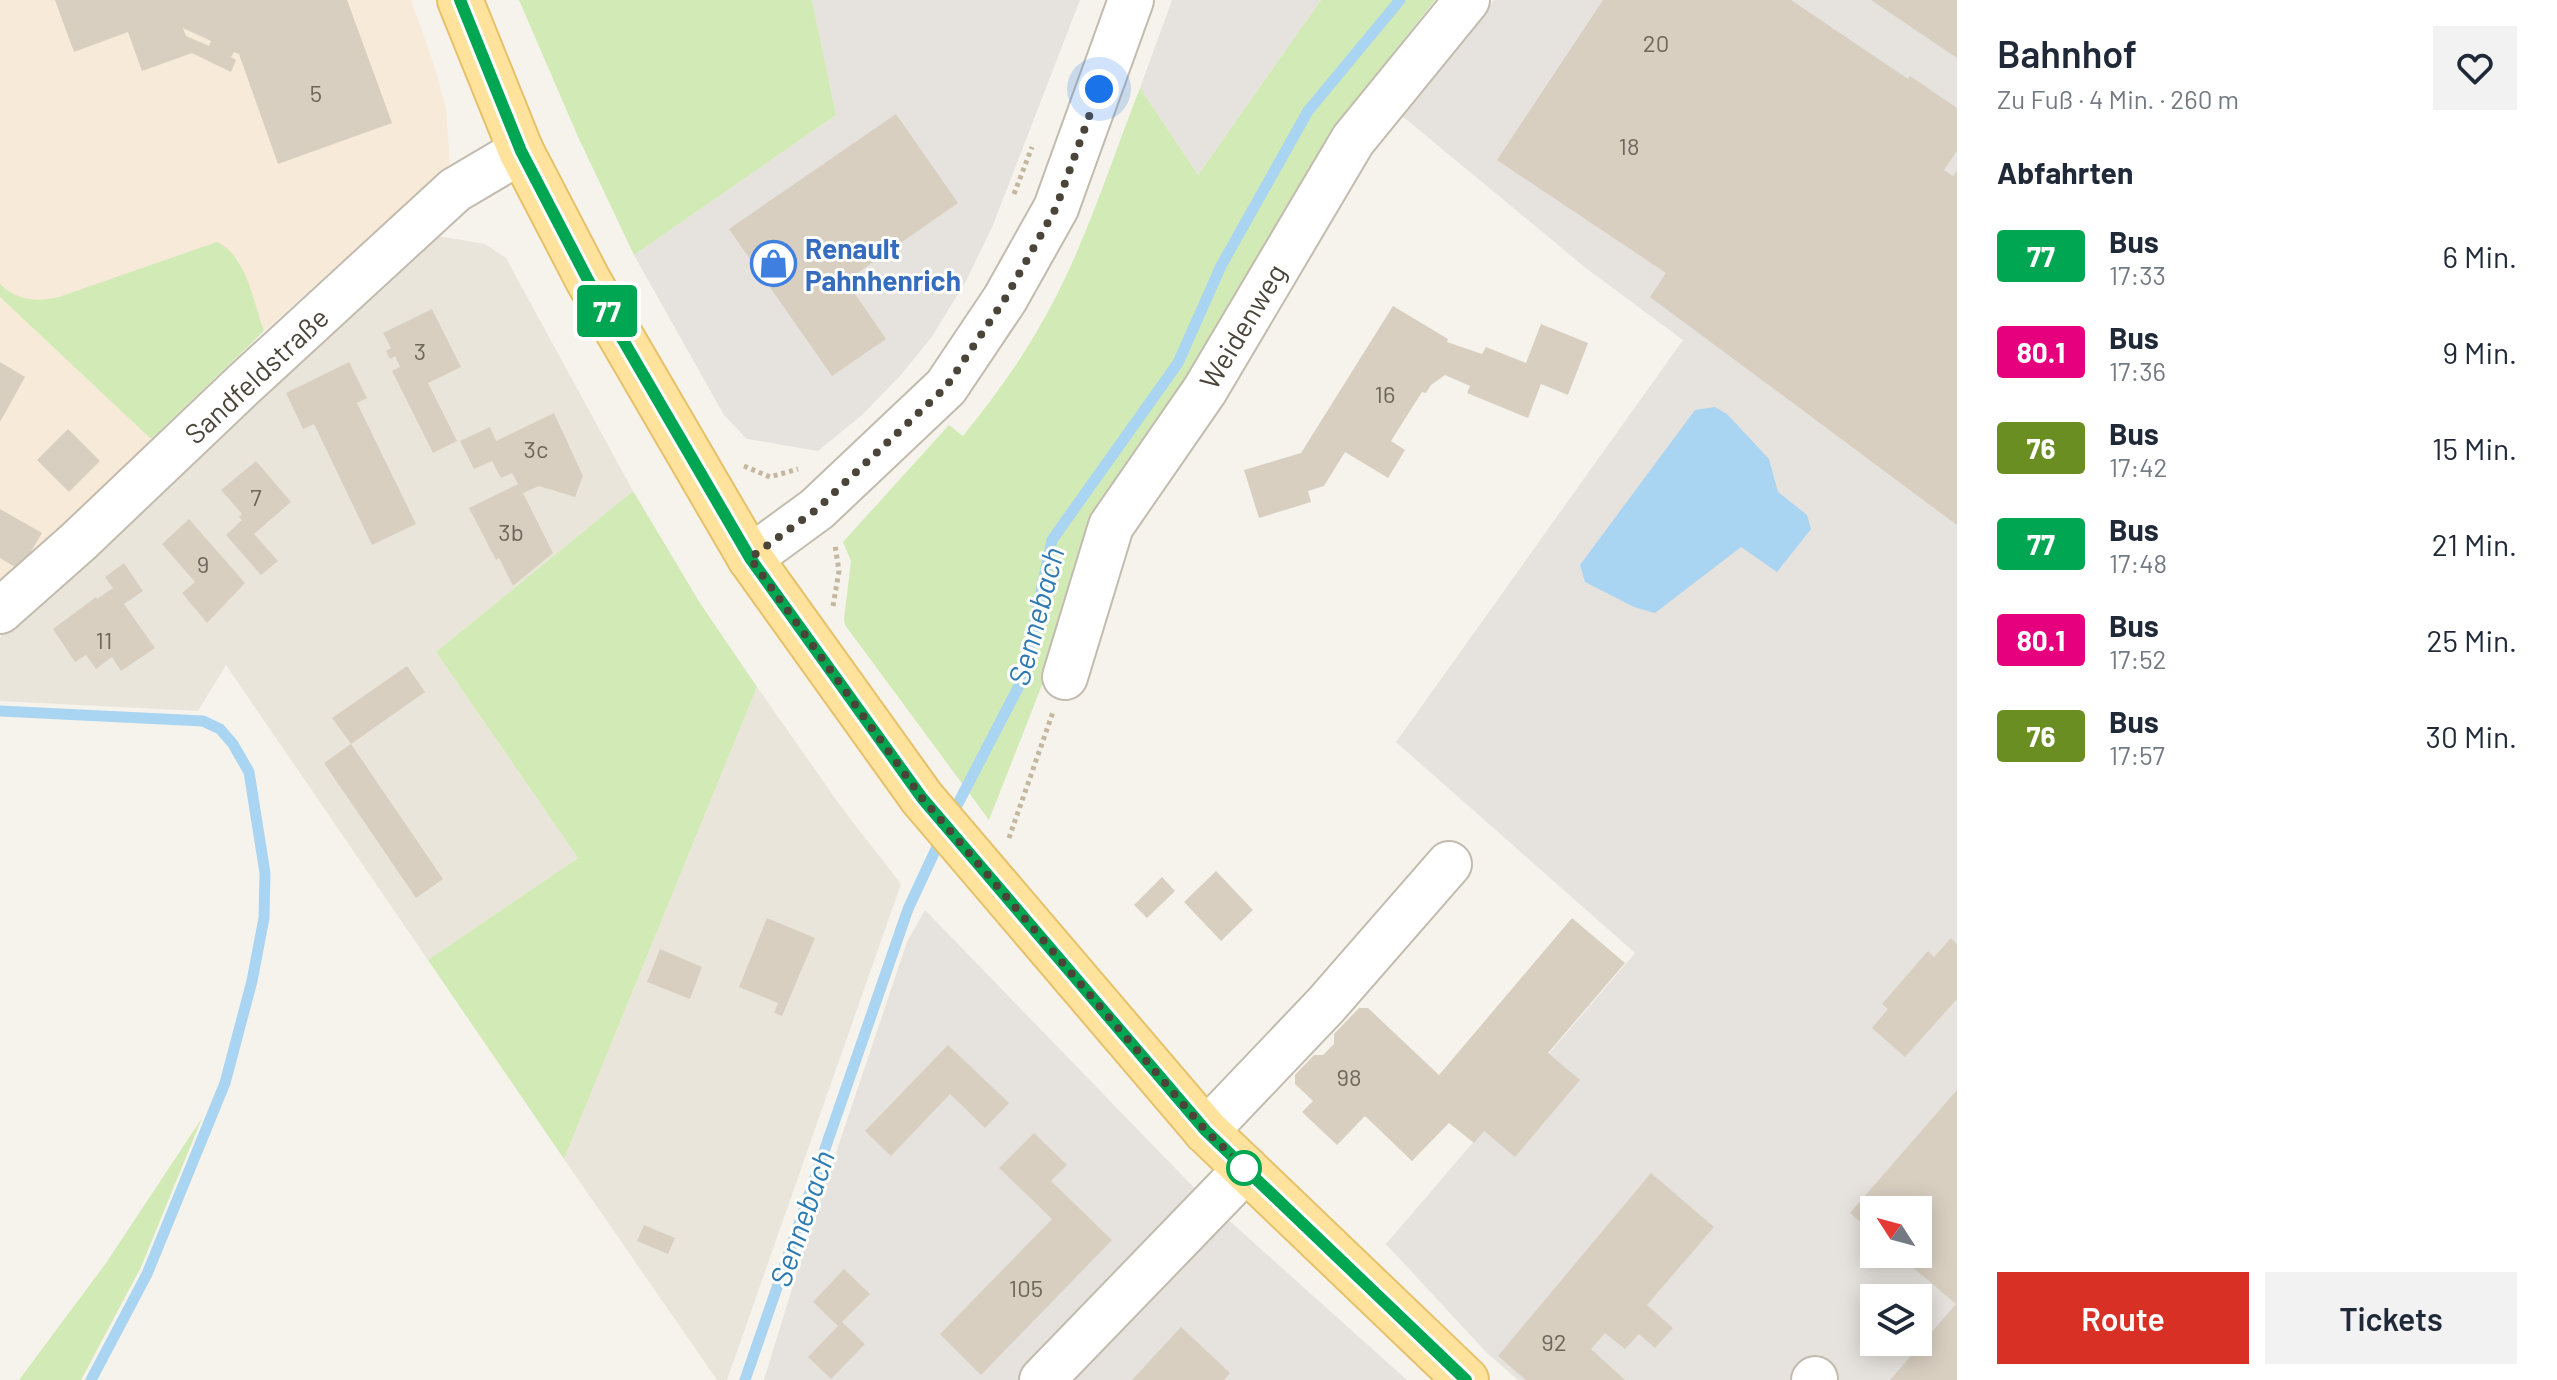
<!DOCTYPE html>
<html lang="de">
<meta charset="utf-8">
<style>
:root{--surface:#fff;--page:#f2f2f3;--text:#1f2937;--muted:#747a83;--accent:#d93025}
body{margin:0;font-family:Barlow,sans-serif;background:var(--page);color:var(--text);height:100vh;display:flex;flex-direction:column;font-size:30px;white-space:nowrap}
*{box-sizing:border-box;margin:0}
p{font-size:26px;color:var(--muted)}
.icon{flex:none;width:44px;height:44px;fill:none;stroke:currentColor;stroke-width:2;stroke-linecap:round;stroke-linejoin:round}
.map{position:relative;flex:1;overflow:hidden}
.sheet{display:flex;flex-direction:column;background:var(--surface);width:600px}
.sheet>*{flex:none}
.badge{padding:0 16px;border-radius:6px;font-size:28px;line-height:52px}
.needle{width:52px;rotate:306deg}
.tools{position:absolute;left:1860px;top:1196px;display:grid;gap:16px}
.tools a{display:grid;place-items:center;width:72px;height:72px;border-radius:0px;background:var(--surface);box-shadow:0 4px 20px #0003;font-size:40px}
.you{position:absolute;width:40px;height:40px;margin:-20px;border:6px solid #fff;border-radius:50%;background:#1a73e8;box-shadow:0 0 0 12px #1a73e833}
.map>.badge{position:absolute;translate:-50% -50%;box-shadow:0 0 0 4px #fff}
h2{padding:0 40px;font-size:30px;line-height:72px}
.round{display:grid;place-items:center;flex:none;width:84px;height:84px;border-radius:0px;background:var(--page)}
.headline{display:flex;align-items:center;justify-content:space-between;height:136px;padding:0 40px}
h1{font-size:38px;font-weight:600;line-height:60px}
.action{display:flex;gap:16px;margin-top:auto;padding:16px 40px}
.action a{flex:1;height:92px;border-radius:0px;background:var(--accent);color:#fff;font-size:32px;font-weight:600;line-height:92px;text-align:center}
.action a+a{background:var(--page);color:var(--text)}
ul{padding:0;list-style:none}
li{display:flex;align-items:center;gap:24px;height:96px;padding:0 40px}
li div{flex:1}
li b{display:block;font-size:30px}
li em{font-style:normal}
li .badge{min-width:88px;font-weight:700;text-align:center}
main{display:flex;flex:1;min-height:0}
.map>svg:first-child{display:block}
.residential{fill:#eae5da}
.commercial{fill:#f7ead8}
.industrial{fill:#e6e2dd;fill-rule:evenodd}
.green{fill:#d2eab5}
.water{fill:#a9d4f2}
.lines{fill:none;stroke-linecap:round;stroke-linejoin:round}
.stream{stroke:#a9d4f2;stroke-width:11}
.building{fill:#d8cfc1;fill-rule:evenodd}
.minor-casing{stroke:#c2bbae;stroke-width:48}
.major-casing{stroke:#e6c16a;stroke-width:48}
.path{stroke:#c4b79f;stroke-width:5;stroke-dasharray:4 4;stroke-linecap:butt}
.minor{stroke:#fff;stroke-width:44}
.major{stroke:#ffe39c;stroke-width:44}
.line-casing{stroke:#fff;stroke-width:18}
.line{stroke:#00a651;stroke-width:12}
.walk{stroke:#4b4439;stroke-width:8;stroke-dasharray:0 14.4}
.stop-dot{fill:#fff;stroke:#00a651;stroke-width:4}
.labels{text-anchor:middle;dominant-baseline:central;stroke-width:6;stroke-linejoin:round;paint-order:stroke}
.number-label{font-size:24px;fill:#6e675b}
.shop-label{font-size:28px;font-weight:bold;fill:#366cbe;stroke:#fff;text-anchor:start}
.street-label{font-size:28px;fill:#4b4439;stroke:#fff}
.water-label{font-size:30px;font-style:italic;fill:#2e7ab2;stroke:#fff}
</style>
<main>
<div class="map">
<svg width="1957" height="1380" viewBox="0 0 1957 1380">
<rect width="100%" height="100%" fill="#f6f3ec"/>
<path class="residential" d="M432 235 485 244 506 258 633 491 436 652 578 858 428 960 226 665 198 711 0 701V637Z
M757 687 842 808 901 884 727 1380H717L564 1159Z"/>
<path class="commercial" d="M0 0H411L434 65 446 109 450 165 264 331 237 257 40 301 23 299 7 291 0 284Z
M0 297 151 439 70 529 10 585 0 579Z"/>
<path class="industrial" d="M812 0H1080L993 225 966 281 931 338 900 376 862 415 818 451 747 439 724 415 634 255 836 115Z
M1172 0H1321L1198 175 1140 88Z
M1494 0H1957V1380H1518L1486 1352 1386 1244 1635 953 1396 742 1683 340 1587 269 1401 115ZM1874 1210H1918V1254H1874ZM1874 1298H1918V1342H1874Z
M925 910 1205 1199 1407 1380H764L808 1236 907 942Z"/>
<path class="green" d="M519 0H812L836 115 634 255 579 139Z
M1321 0H1435L1336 126 1044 680 989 820 845 625 844 619 851 561 843 542 949 425 963 436C990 402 1015 369 1037 331 1082 256 1108 169 1140 88L1198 175Z
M217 242C247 256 253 302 264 331L151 439 0 297V284C17 301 37 302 59 297Z
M633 491 700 603 757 687 564 1159 428 960 578 858 436 652Z
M202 1118 141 1267 81 1380H19L106 1263Z"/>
<path class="water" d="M1715 407 1727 414 1769 459 1778 492 1807 515 1811 529 1777 572 1741 547 1655 613 1634 607 1585 582 1580 565 1695 410Z"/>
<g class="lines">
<path class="stream" d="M0 711 203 721 220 729 233 744 249 772 265 873 264 918 252 981 225 1083 147 1274 91 1380
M951 817 1023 678 1052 540 1178 363 1221 266 1308 111 1400 0
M745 1380 908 909 942 836"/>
</g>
<path class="building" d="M55 0H347L392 123 278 164 239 54 234 52 231 57 236 60 231 72 192 53 142 71 128 32 74 52ZM183 28 211 41 209 46 186 36Z
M1603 0H1791L1908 79 1910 76 1957 108V151L1944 170 1953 176 1957 171V525L1650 297 1666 273 1497 160Z
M1871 0H1957V58Z
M896 114 958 203 846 281 886 339 832 376 729 229Z
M1393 306 1448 339 1447 342 1482 354 1486 347 1526 363 1541 324 1588 343 1568 395 1541 384 1528 418 1467 393 1470 386 1445 375 1431 385 1426 393 1422 392 1391 441 1405 450 1388 478 1345 452 1324 486 1308 491 1311 502 1259 518 1244 470 1301 453Z
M432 309 461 367 428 383 457 441 433 453 392 371 400 367 395 356 390 359 386 351 391 348 383 333Z
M0 362 25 377 0 422Z
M349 362 367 398 357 403 416 524 372 545 314 424 303 429 286 393Z
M554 413 583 476 575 497 539 486 523 493 553 553 513 586 499 558 496 560 469 508 518 484 512 473 501 478 492 461 474 469 460 441 490 427 496 441Z
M68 429 100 461 69 492 37 460Z
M256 461 291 502 254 534 278 561 261 575 226 535 242 520 239 517 242 514 221 490Z
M0 509 42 533 20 570 0 558Z
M189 519 245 583 207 623 182 593 195 582 162 544Z
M124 563 143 591 124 604 155 648 121 671 112 657 96 669 86 655 75 662 53 629 96 597 97 599 113 588 105 577Z
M407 666 425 692 351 744 332 718Z
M351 744 443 879 416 898 324 763Z
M1216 871 1253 910 1221 941 1184 902Z
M1162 877 1175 891 1147 918 1134 905Z
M767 918 815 938 782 1016 774 1013 778 1003 739 987Z
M1572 918 1625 963 1548 1053 1580 1080 1515 1157 1484 1131 1474 1143 1449 1123 1412 1161 1365 1116 1337 1145 1302 1112 1313 1101 1295 1084V1075L1314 1055H1323L1334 1044V1034L1359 1008H1368L1439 1075Z
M1951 938 1957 944V999L1905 1057 1872 1028 1888 1009 1882 1004 1928 951 1934 957Z
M660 949 702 967 690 999 647 982Z
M948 1045 1009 1103 985 1128 950 1094 891 1156 865 1131Z
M1957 1090V1380H1890L1956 1304 1897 1254H1918V1210H1874V1234L1850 1213Z
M1034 1133 1067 1165 1051 1181 1112 1240 981 1375 940 1334 1052 1219 999 1168Z
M1651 1173 1714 1227 1647 1305 1673 1328 1655 1348 1639 1334 1625 1349 1605 1333 1591 1349 1625 1380H1526L1498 1356Z
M644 1225 675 1238 668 1254 637 1241Z
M844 1269 870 1294 842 1322 865 1344 831 1379 808 1357 838 1326 813 1302Z
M1181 1327 1230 1373 1224 1380H1132Z"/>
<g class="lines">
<defs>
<path id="minor" d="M750 558 817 509 946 387 1005 299 1056 208 1131 0
M0 611 78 542 244 384 455 190 521 151
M1065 677 1111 526 1205 390 1353 140 1467 0
M1206 1131 1326 1005 1449 864
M1042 1380 1246 1169
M1814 1380 1815 1379"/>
<path id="major" d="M460 0 521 151 588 280 750 558 922 798 1206 1131 1466 1380"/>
</defs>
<use href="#minor" class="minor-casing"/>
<use href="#major" class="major-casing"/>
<path class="path" d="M1014 194 1032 147
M744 466 770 477 798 469
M833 606 839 571 835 545
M1009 838 1053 712"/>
<use href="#minor" class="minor"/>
<use href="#major" class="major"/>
</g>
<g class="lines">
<defs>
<path id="line" d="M460 0 521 151 588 280 750 558 922 798 1206 1131 1466 1380"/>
</defs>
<use href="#line" class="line-casing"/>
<use href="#line" class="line"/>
<path class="walk" d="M1099 89 1056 208 1005 299 946 387 817 509 750 558 922 798 1206 1131 1246 1169 1244 1168"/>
</g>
<defs>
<symbol id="shop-ring" viewBox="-11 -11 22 22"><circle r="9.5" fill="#fff" stroke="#3f7fe0" stroke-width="1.5"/><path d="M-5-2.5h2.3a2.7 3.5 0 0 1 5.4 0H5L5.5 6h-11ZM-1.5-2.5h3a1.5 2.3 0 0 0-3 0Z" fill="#3f7fe0"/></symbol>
</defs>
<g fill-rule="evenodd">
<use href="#shop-ring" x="748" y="238" width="51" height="51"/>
</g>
<circle class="stop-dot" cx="1244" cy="1168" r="16"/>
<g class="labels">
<g class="number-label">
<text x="1656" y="42">20</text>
<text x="316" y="92">5</text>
<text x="1629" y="145">18</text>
<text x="420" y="350">3</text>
<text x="1385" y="393">16</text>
<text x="536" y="448">3c</text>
<text x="256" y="496">7</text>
<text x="511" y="531">3b</text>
<text x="203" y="563">9</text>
<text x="104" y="639">11</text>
<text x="1349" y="1076">98</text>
<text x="1026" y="1287">105</text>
<text x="1554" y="1341">92</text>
</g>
<g class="shop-label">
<text x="805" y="248">Renault<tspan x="805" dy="32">Pahnhenrich</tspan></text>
</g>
<g class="street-label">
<text transform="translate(1242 326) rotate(-59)">Weidenweg</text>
<text transform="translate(256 375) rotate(-43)">Sandfeldstraße</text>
</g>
<g class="water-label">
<text transform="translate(1035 616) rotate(-75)">Sennebach</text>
<text transform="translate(801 1218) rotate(-71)">Sennebach</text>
</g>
</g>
</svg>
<div class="tools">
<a><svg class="needle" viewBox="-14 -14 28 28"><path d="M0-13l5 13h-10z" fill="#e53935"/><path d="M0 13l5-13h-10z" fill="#747a83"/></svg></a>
<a><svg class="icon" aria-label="layers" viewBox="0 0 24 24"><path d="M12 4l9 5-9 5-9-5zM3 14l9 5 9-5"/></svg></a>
</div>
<div class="you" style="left:1099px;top:89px"></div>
<b class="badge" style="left:607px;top:311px;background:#00a651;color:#fff">77</b>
</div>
<section class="sheet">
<div class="headline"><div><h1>Bahnhof</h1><p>Zu Fuß · 4 Min. · 260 m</p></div><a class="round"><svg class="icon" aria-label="heart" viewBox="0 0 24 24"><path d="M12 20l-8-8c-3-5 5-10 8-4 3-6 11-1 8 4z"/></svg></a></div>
<h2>Abfahrten</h2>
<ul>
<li><span class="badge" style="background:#00a651;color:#fff">77</span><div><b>Bus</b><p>17:33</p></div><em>6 Min.</em></li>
<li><span class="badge" style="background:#e6007e;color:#fff">80.1</span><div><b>Bus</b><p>17:36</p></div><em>9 Min.</em></li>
<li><span class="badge" style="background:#6b8e23;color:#fff">76</span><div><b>Bus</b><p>17:42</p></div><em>15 Min.</em></li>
<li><span class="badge" style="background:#00a651;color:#fff">77</span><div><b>Bus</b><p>17:48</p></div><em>21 Min.</em></li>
<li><span class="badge" style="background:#e6007e;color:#fff">80.1</span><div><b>Bus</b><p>17:52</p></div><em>25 Min.</em></li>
<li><span class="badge" style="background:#6b8e23;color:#fff">76</span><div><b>Bus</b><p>17:57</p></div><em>30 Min.</em></li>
</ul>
<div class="action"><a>Route</a><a>Tickets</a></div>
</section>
</main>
